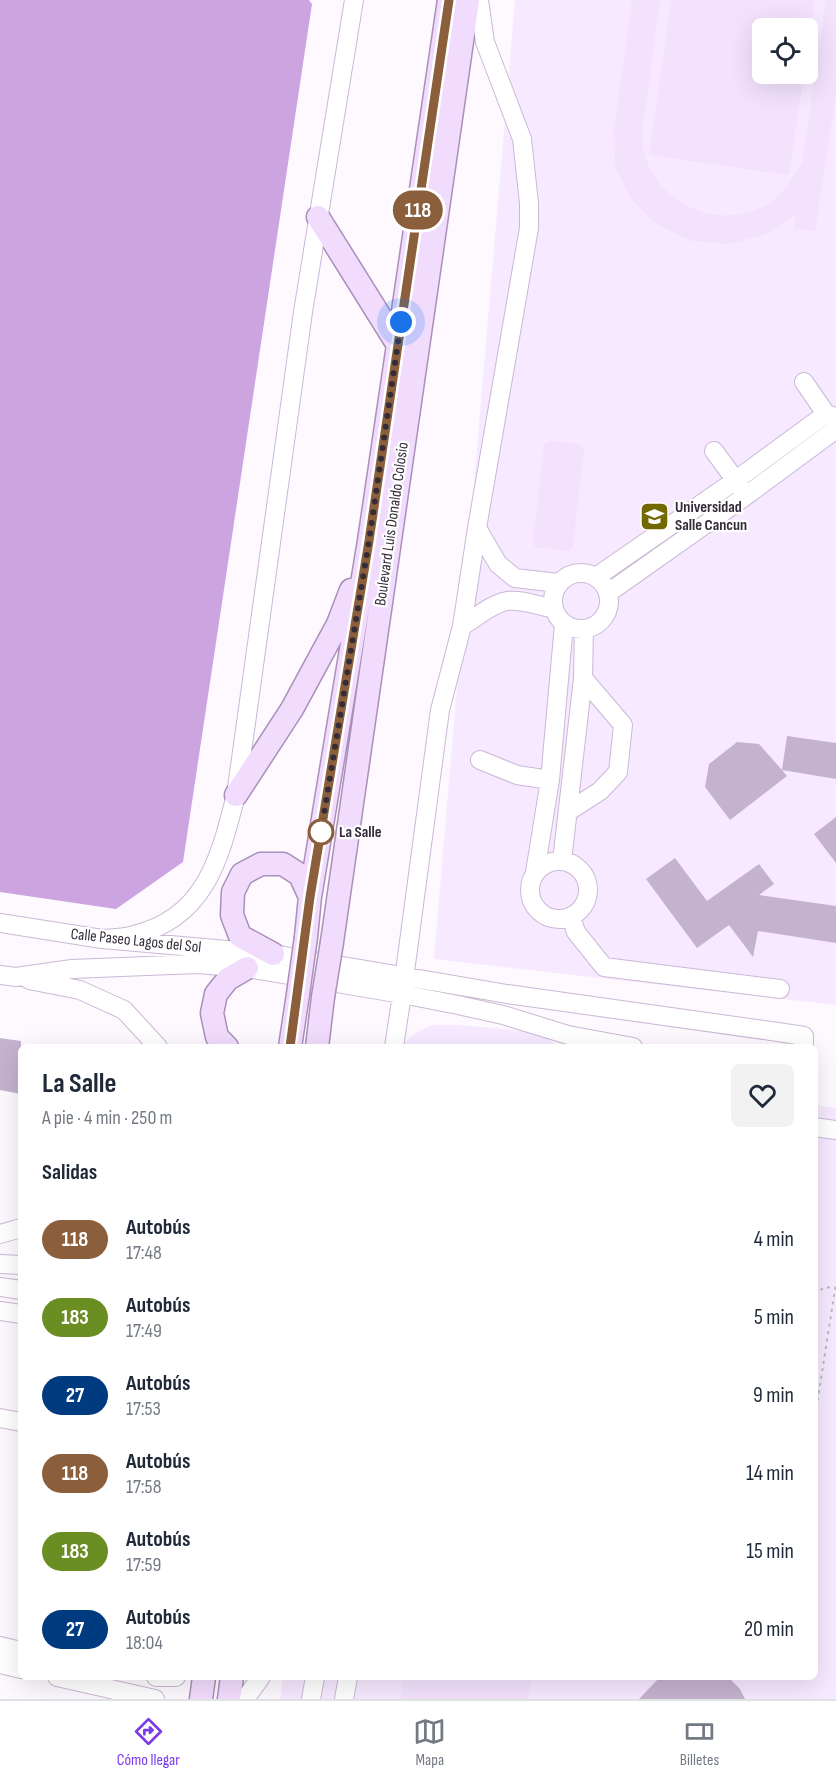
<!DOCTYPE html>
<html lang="es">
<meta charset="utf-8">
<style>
:root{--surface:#fff;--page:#f2f2f3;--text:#1f2937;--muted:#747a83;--line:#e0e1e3;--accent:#7c3aed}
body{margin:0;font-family:"Sofia Sans Condensed",sans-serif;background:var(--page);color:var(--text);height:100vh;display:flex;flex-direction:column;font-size:22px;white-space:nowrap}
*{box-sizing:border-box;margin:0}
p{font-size:20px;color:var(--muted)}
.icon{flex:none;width:33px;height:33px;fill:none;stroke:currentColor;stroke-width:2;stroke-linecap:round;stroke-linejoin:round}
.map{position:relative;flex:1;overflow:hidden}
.side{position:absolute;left:18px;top:1044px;width:800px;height:636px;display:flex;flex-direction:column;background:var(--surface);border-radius:9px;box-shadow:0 6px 24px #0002}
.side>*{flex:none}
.badge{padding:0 12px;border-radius:20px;font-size:21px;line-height:39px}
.buttons{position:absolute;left:752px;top:18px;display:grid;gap:12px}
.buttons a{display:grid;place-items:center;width:66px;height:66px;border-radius:9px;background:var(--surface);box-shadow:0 6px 24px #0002;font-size:30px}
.you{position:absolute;width:30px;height:30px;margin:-15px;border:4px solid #fff;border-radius:50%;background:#1a73e8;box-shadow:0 0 0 9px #1a73e833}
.map>.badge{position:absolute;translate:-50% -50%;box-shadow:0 0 0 3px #fff}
h2{padding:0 24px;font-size:22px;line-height:54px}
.round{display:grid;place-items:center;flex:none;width:63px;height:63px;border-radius:9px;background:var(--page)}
.summary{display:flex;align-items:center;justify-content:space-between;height:102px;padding:0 24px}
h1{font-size:28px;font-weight:700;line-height:45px}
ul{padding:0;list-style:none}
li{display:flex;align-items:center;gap:18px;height:78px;padding:0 24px}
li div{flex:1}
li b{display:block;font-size:22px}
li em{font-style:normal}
li .badge{min-width:66px;font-weight:700;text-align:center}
.dock{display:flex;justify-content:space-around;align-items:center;height:84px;border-top:2px solid var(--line);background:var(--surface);font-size:16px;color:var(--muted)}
.dock a{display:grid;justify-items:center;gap:3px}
.dock .on{color:var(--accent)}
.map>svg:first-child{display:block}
.built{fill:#f7e9ff;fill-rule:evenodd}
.green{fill:#f4e2fd}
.forest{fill:#cba4e0}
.building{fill:#c5b2cf}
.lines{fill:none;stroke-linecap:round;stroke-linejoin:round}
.minor-casing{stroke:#cbb8d5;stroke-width:20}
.major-casing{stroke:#aa8fb9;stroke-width:25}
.path{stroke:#bdb8c0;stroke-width:2;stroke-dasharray:3 4.5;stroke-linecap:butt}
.minor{stroke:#fff;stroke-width:18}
.major{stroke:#f2dcfe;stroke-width:22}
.major-bridge-casing{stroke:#aa8fb9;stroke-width:25;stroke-linecap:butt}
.major-bridge{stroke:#f2dcfe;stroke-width:22}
.line-casing{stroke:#fff;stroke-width:14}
.line{stroke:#8b5e3c;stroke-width:9}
.walk{stroke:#342c38;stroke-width:6;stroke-dasharray:0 10.8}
.stop-dot{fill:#fff;stroke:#8b5e3c;stroke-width:3}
.labels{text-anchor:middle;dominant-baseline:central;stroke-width:4.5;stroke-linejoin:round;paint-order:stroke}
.poi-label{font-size:16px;font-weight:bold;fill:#342c38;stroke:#fff;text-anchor:start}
.street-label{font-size:16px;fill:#342c38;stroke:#fff}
.stop-label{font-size:16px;font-weight:bold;fill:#342c38;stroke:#fff;text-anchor:start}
</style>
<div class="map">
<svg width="836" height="1699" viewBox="0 0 836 1699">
<rect width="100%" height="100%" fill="#fdf9ff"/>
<path class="built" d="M515 0H836V1005L434 959ZM762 28H807V74H762Z
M432 1025H460L543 1033 557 1047H403L405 1042 415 1033Z
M815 1105 836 1108V1699H280L283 1677H814Z"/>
<path class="green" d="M632 0H660C656 33 651 67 647 100 645 113 641 128 642 141 648 199 715 234 766 205 783 195 792 179 802 164L826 0H836V94L815 231 794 228 796 215 765 235 729 244 692 241 658 225 631 199 615 166 614 129Z
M671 0H815L807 54V28H762V74H804L789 175 649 155Z
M550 441 580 444 584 449 573 546 569 551 535 547 533 541 544 445Z
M404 1677H532L529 1699H400Z"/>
<path class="forest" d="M0 0H309L312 4 183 862 116 909 0 892Z"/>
<path class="building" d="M787 736 836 743V779L782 770 787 776 730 820 705 787 709 764 737 742 759 744 782 770Z
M836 817V863L814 834Z
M675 858 707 901 759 864 774 884 759 895 836 906V943L758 931 753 957 729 925 697 948 646 879Z
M0 1038 21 1041V1094L0 1090Z
M660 1677H728L740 1689 745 1699H639Z"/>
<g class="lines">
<defs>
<path id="minor" d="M804 382 826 414
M714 451 742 489
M477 528 498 564 515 578 558 583
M553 601a28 28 0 1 1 56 0a28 28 0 1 1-56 0Z
M596 577 736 480 826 414 835 417 836 419
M608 593 747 495 835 430 836 427
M462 626C476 618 491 604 507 601 521 599 540 606 554 609
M480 760 517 775 550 780
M569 811 600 791 618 772 623 725 583 678
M530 890a29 29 0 1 1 58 0a29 29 0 1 1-58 0Z
M562 861 583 678 584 629
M535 872 550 780 564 624
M571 916 576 932 604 967 780 989
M0 923 102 939 273 954 507 994 778 1032 804 1036V1047
M102 939C113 938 124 938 134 935 206 918 220 857 236 795L303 312 354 0
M0 975 16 977 72 969 197 964 247 968 402 994 458 1005 503 1015 568 1035 633 1047
M29 980 80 990 124 1010 158 1047
M394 1047 402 994 440 710 462 626 477 528 529 228V203L522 139 485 42 479 0
M814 1127 836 1130
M0 1234 21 1228
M0 1264 21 1265
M0 1287 21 1290
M0 1311 21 1314
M0 1418 21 1422
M0 1646 21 1651
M0 1664 21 1669
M57 1677 155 1699
M156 1677H176
M245 1699 261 1677
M311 1699 315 1677
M344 1699 348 1677"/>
<path id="major" d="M318 217 398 345
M236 795 292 709 338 624 351 590
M306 937 310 897 369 541 449 0
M332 942 468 0
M273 954 240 936 232 915 233 892 242 874 261 864H283L300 875 310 897
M227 1047 217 1037 212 1013 216 994 228 979 247 968
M290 1047 298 994
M317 1047 323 997
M201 1699 204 1677
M229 1699 232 1677"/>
</defs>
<use href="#minor" class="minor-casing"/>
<use href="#major" class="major-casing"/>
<path class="path" d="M814 1294 825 1287 836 1289
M814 1423 836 1283"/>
<use href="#minor" class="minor"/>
<use href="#major" class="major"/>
<defs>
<path id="major-bridge" d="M298 994 306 937
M323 997 332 942"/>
</defs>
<use href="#major-bridge" class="major-bridge-casing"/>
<use href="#major-bridge" class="major-bridge"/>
</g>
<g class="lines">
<defs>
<path id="line" d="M290 1047 310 897 369 541 449 0"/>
</defs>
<use href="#line" class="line-casing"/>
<use href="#line" class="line"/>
<path class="walk" d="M321 832 369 541 401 322"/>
</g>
<defs>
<symbol id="university-square" viewBox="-11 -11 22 22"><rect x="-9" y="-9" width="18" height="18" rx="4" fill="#726901" stroke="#fff"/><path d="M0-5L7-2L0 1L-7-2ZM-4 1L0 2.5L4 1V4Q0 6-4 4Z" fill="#fff"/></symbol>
</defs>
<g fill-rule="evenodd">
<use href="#university-square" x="638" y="500" width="33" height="33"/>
</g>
<circle class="stop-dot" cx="321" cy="832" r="12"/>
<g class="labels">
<g class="poi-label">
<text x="675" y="507">Universidad<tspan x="675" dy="18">Salle Cancun</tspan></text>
</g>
<g class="street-label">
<text transform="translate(392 524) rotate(-82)">Boulevard Luis Donaldo Colosio</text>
<text transform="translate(136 941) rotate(6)">Calle Paseo Lagos del Sol</text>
</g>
<g class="stop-label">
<text x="339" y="832">La Salle</text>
</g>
</g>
</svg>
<div class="buttons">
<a><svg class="icon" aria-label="locate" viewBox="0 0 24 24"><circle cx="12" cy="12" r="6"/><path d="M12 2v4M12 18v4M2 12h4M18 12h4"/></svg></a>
</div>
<div class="you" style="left:401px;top:322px"></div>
<b class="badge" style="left:418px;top:210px;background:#8b5e3c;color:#fff">118</b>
<section class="side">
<div class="summary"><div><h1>La Salle</h1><p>A pie · 4 min · 250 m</p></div><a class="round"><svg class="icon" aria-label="heart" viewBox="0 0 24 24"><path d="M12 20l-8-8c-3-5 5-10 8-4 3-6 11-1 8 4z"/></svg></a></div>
<h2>Salidas</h2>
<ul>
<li><span class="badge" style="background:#8b5e3c;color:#fff">118</span><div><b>Autobús</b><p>17:48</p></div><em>4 min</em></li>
<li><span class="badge" style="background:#6b8e23;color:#fff">183</span><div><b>Autobús</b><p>17:49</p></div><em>5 min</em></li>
<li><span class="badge" style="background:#003b80;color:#fff">27</span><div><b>Autobús</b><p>17:53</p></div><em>9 min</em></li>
<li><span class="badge" style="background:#8b5e3c;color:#fff">118</span><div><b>Autobús</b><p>17:58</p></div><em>14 min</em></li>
<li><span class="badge" style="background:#6b8e23;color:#fff">183</span><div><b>Autobús</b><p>17:59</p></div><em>15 min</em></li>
<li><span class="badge" style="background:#003b80;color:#fff">27</span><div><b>Autobús</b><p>18:04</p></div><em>20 min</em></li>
</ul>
</section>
</div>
<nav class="dock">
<a class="on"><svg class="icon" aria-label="directions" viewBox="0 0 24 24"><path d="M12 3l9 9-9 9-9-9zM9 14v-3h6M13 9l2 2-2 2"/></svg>Cómo llegar</a>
<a><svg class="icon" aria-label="map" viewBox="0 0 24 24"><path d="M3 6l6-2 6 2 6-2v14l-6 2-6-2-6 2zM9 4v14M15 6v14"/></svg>Mapa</a>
<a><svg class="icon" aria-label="tickets" viewBox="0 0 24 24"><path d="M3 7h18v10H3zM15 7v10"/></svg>Billetes</a>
</nav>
